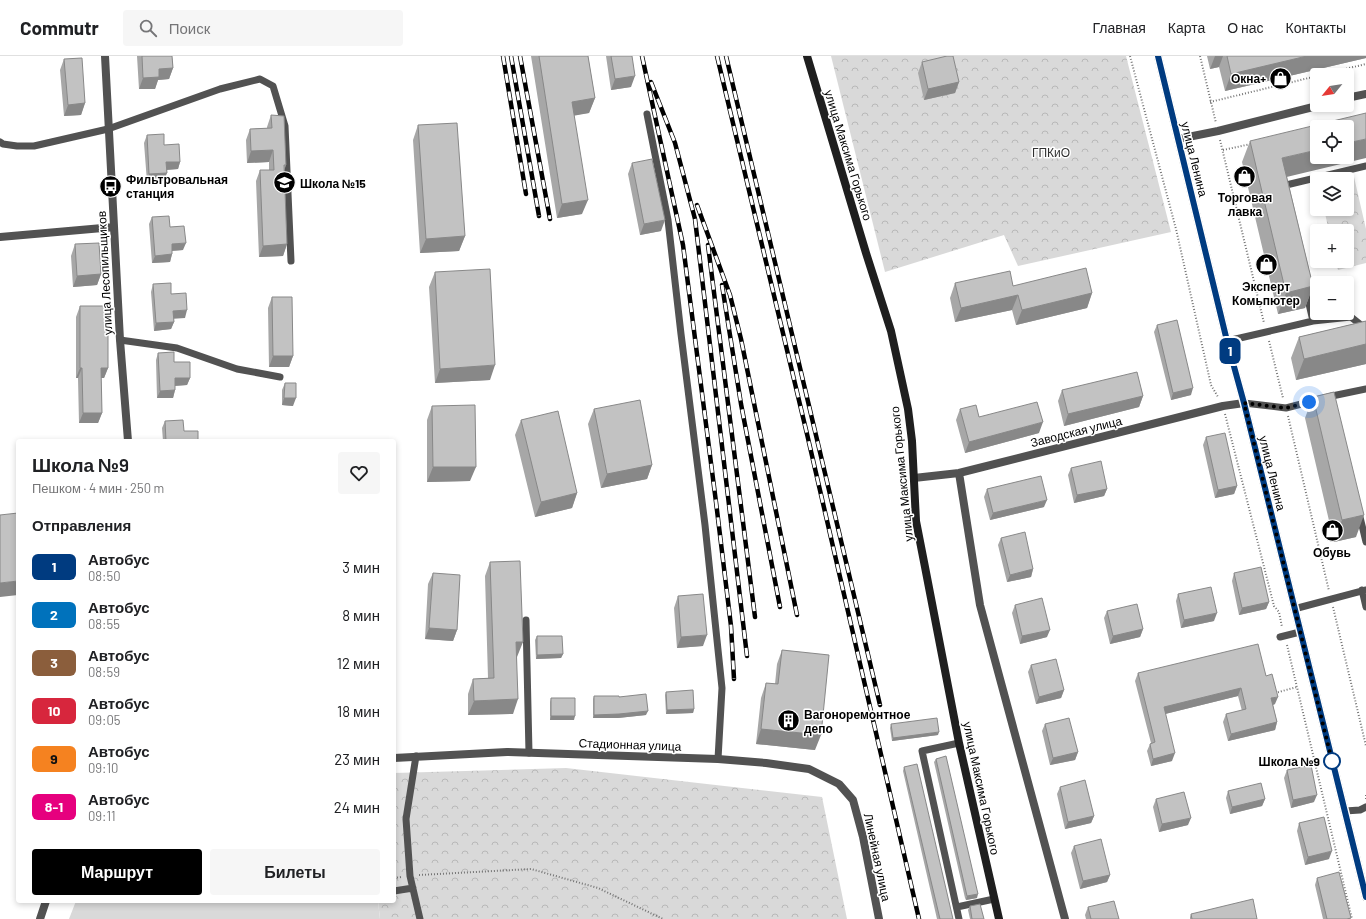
<!DOCTYPE html>
<html lang="ru">
<meta charset="utf-8">
<style>
:root{--surface:#fff;--page:#f6f6f6;--text:#202124;--muted:#757577;--line:#e0e0e0;--accent:#000}
body{margin:0;font-family:Barlow,sans-serif;background:var(--page);color:var(--text);height:100vh;display:flex;flex-direction:column;font-size:15px;white-space:nowrap}
*{box-sizing:border-box;margin:0}
p{font-size:13px;color:var(--muted)}
.icon{flex:none;width:22px;height:22px;fill:none;stroke:currentColor;stroke-width:2;stroke-linecap:round;stroke-linejoin:round}
.map{position:relative;flex:1;overflow:hidden}
.sheet{position:absolute;left:16px;top:383px;width:380px;height:464px;display:flex;flex-direction:column;background:var(--surface);border-radius:4px;box-shadow:0 2px 6px #0003}
.sheet>*{flex:none}
.badge{padding:0 8px;border-radius:6px;font-size:14px;line-height:26px}
.needle{width:26px;rotate:240deg}
.buttons{position:absolute;left:1310px;top:12px;display:grid;gap:8px}
.buttons a{display:grid;place-items:center;width:44px;height:44px;border-radius:4px;background:var(--surface);box-shadow:0 2px 6px #0003;font-size:20px}
.you{position:absolute;width:20px;height:20px;margin:-10px;border:3px solid #fff;border-radius:50%;background:#1a73e8;box-shadow:0 0 0 6px #1a73e833}
.map>.badge{position:absolute;translate:-50% -50%;box-shadow:0 0 0 2px #fff}
h2{padding:0 16px;font-size:15px;line-height:36px}
.round{display:grid;place-items:center;flex:none;width:42px;height:42px;border-radius:4px;background:var(--page)}
.summary{display:flex;align-items:center;justify-content:space-between;height:68px;padding:0 16px}
h1{font-size:19px;font-weight:600;line-height:30px}
.cta{display:flex;gap:8px;margin-top:auto;padding:8px 16px}
.cta a{flex:1;height:46px;border-radius:4px;background:var(--accent);color:#fff;font-size:16px;font-weight:600;line-height:46px;text-align:center}
.cta a+a{background:var(--page);color:var(--text)}
ul{padding:0;list-style:none}
li{display:flex;align-items:center;gap:12px;height:48px;padding:0 16px}
li div{flex:1}
li b{display:block;font-size:15px}
li em{font-style:normal}
li .badge{min-width:44px;font-weight:700;text-align:center}
header{display:flex;align-items:center;gap:24px;box-sizing:border-box;height:56px;padding:0 20px;background:var(--surface);border-bottom:1px solid var(--line)}
header strong{font-size:19px}
nav{display:flex;gap:22px;margin-inline-start:auto;font-size:14px}
.search{width:280px;height:36px;background:var(--page);display:flex;align-items:center;gap:10px;box-sizing:border-box;padding:0 14px;border-radius:4px;color:var(--muted);font-size:15px}
.map>svg:first-child{display:block}
.park{fill:url(#park-crowns)}
.pitch{fill:#d9d9d9}
.lines{fill:none;stroke-linecap:round;stroke-linejoin:round}
.path{stroke:#747474;stroke-width:2;stroke-dasharray:1 2;stroke-linecap:butt}
.lane{stroke:#525252;stroke-width:7}
.street{stroke:#525252;stroke-width:8}
.secondary{stroke:#1f1f1f;stroke-width:8}
.rail-casing{stroke:#000;stroke-width:4.5}
.rail{stroke:#fff;stroke-width:3;stroke-dasharray:9;stroke-linecap:butt}
.wall{fill:#a7a7a7}
.shaded-wall{fill:#888}
.building{fill:#c2c2c2;stroke:#888}
.line-casing{stroke:#fff;stroke-width:9}
.line{stroke:#003b80;stroke-width:6}
.walk{stroke:#000;stroke-width:4;stroke-dasharray:0 7.2}
.stop-dot{fill:#fff;stroke:#003b80;stroke-width:2}
.labels{text-anchor:middle;dominant-baseline:central;stroke-width:3;stroke-linejoin:round;paint-order:stroke}
.poi-label{font-size:12px;font-weight:bold;fill:#000;stroke:#fff;text-anchor:start}
.park-label{font-size:12px;fill:#303030;stroke:#fff}
.street-label{font-size:12px;fill:#000;stroke:#fff}
.stop-label{font-size:12px;font-weight:bold;fill:#000;stroke:#fff;text-anchor:end}
</style>
<header>
<strong>Commutr</strong>
<div class="search"><svg class="icon" aria-label="search" viewBox="0 0 24 24"><circle cx="10" cy="10" r="6"/><path d="M15 15l6 6"/></svg>Поиск</div>
<nav><a>Главная</a><a>Карта</a><a>О нас</a><a>Контакты</a></nav>
</header>
<div class="map">
<svg width="1366" height="863" viewBox="0 0 1366 863">
<defs>
<pattern id="park-crowns" width="20" height="18" patternUnits="userSpaceOnUse"><rect width="20" height="18" fill="#d9d9d9"/><path d="M2 6a3 3 0 1 1 6 0M12 15a3 3 0 1 1 6 0" fill="none" stroke="#b8b8b8"/></pattern>
</defs>
<rect width="100%" height="100%" fill="#fff"/>
<path class="park" d="M831 0H1126L1171 176 1018 210 1004 179 885 216Z
M1354 121 1366 173V207L1338 214 1336 205H1347V175H1329L1324 153H1347V123H1344Z
M566 712 822 741 847 863H380L378 845H394V717Z"/>
<path class="pitch" d="M76 845H378L380 863H69Z"/>
<g class="lines">
<path class="path" d="M1130 0 1176 173 1211 329 1218 341
M1200 0 1216 67
M1320 19 1366 8
M1210 46 1317 20
M1220 84 1264 267
M1223 94 1251 88
M1269 285 1283 342
M1225 358 1274 550 1279 556 1282 571
M1288 360 1329 535
M1333 551 1366 690
M1287 589 1352 863
M1275 637 1297 631
M1366 743V737
M419 819 531 813 598 832 663 863
M394 822 401 821"/>
<path class="lane" d="M647 58 668 164 681 278 705 469 722 632 718 703
M0 86 3 88 17 90H34L108 73 220 33 260 23 273 30 285 70 291 205
M1282 131V130L1366 110
M1313 265 1351 261 1366 273
M120 284 177 292 237 313 280 321
M1227 285 1313 265 1306 235
M1244 347 1286 352 1332 340 1366 333
M1359 457 1366 486
M1362 534 1366 551
M1294 553 1366 534
M526 564 529 697
M1280 581 1300 576
M959 687 922 695 959 863
M416 700 406 763 410 820 420 863
M1345 755 1360 754 1366 751
M394 835 413 832
M957 851 994 843"/>
<path class="street" d="M105 0 120 284 128 385
M1347 42 1366 38
M1178 83 1218 75 1321 49
M0 181 114 171
M959 417 980 549 1065 863
M914 422 959 417 1223 350 1244 347
M394 702 507 696 718 703 766 707 809 713 839 728 853 744 863 781 879 863
M40 863 46 845"/>
<path class="secondary" d="M807 0 866 197 891 275 908 353 912 385 916 465 925 511 959 687 999 863
M1158 0 1227 285 1244 347 1366 841"/>
<defs>
<path id="rail" d="M503 0 526 138
M511 0 539 160
M520 0 550 163
M642 0 683 189 716 446 731 570 734 623
M717 0 807 378 919 863
M726 0 880 649
M651 26 675 87 695 163 747 600
M697 149 730 239 741 283 797 559
M708 189 755 561
M722 229 741 348 780 551"/>
</defs>
<use href="#rail" class="rail-casing"/>
<use href="#rail" class="rail"/>
</g>
<path class="wall" d="M137 0H172L173 12 169 23 158 24 155 33H139Z
M531 0H588L595 42 589 57 574 59 582 158 557 162Z
M606 0H632L631 31 611 34Z
M1207 0H1366V2L1225 35 1219 11 1210 13Z
M64 3 85 47 81 59 64 60 60 14Z
M922 6 959 26 955 37 924 44 918 17Z
M271 59 286 109 284 115 287 188 283 200 259 201 256 125 260 114H269V106L247 107 246 84 250 73 267 72V71Z
M418 69 465 180 459 195 420 197 413 84Z
M147 79 164 89 180 106 178 113 167 114 164 125 147 126 144 87Z
M1250 85 1287 121 1313 230 1305 252 1278 258 1242 106Z
M632 107 661 175 640 179 628 118Z
M152 161 183 194 172 195V198L170 206 152 207 149 168Z
M75 188 101 218 97 229 73 231 71 200Z
M435 216 490 324 435 327 429 231Z
M955 227 1013 230 1092 237 1087 252 1016 269 1012 254 955 266 950 242Z
M153 228 171 238 185 262H174V266L171 273 154 275 151 236Z
M272 241 293 300 289 311H269L268 252Z
M80 250 108 312 104 322H101L102 357 98 367H79L78 322H76V261Z
M1366 265V308L1296 324 1291 302 1299 281Z
M1157 269 1191 339 1171 344 1154 276Z
M158 297 174 306 190 322 187 329 175 330V334L173 342H157L156 304Z
M285 327 293 350 282 349V334Z
M1062 334 1143 340 1139 351 1064 370 1058 345Z
M1313 341 1356 481 1334 486 1305 362Z
M432 350 470 425 427 426V364Z
M594 353 652 409 647 423 601 432 588 368Z
M960 353 979 361 1039 377 965 397 956 364Z
M521 364 577 437 572 452 535 461 515 379Z
M165 365 184 375 198 385H163L162 372Z
M1206 381 1237 430 1234 438 1215 442 1203 389Z
M1071 412 1107 433 1104 440 1074 447 1068 419Z
M987 433 1044 451 990 464 984 441Z
M1001 482 1033 513 1031 521 1007 526 998 489Z
M490 506 517 601 513 658 468 659V638L473 623 488 622 485 520Z
M433 517 457 574 453 585 425 583 428 528Z
M1234 517 1269 546 1266 553 1239 559 1232 525Z
M1178 538 1214 565 1181 572 1176 545Z
M678 540 703 590 677 592 674 552Z
M1015 549 1047 581 1020 588 1012 557Z
M1107 555 1143 573 1140 581 1110 588 1104 562Z
M537 580 563 598 561 602 536 603 535 584Z
M782 594 815 694 756 688 761 642 766 627 775 628 777 608Z
M1031 609 1064 634 1061 642 1036 648 1028 616Z
M1138 617 1266 620 1275 648 1273 649 1277 666 1275 674 1228 685 1223 666 1226 658 1242 655 1238 640 1165 658 1172 705 1151 710 1147 695 1150 688 1151 687 1135 625Z
M666 636 694 653 693 657 666 658 665 639Z
M594 640 619 641 646 659 618 662H593V643Z
M551 642 574 664H550V646Z
M891 668 938 679 892 685 890 672Z
M1045 668 1078 696 1075 704 1050 709 1042 675Z
M936 703 977 842 966 844 965 842 934 706Z
M904 711 953 863H937L903 715Z
M1287 714 1314 746 1291 752 1284 722Z
M1060 731 1094 760 1091 767 1065 773 1057 738Z
M1228 735 1265 743 1262 750 1230 758 1226 742Z
M1156 743 1188 769 1159 776 1153 751Z
M1299 767 1329 803 1305 809 1297 775Z
M1074 790 1110 819 1107 826 1080 833 1071 797Z
M1317 822 1351 862 1350 863H1323L1315 829Z
M970 850 984 863H970L968 854Z
M1088 851 1119 863H1086L1085 859Z
M1191 858 1257 863H1190V861Z"/>
<path class="shaded-wall" d="M1215 0H1223L1219 11 1210 13Z
M1307 0H1366V2L1225 35 1231 18Z
M173 12 169 23 158 24 155 33H139L143 22 159 13Z
M635 20 631 31 611 34 615 23Z
M959 26 955 37 924 44 928 33Z
M595 42 589 57 567 61 572 46Z
M85 47 81 59 64 60 68 49Z
M1366 83V102L1274 124 1282 102 1317 94V101H1347V87Z
M273 94 269 106 247 107 251 95Z
M166 106H180L178 113 164 114Z
M167 117 164 125 147 126 149 118Z
M588 144 582 158 557 162 562 148Z
M665 164 661 175 640 179 644 168Z
M465 180 459 195 420 197 426 183Z
M186 187 183 194 169 195 172 188Z
M287 188 283 200 259 201 263 190Z
M172 198 170 206 152 207 155 200Z
M101 218 97 229 73 231 77 220Z
M1313 230 1305 252 1278 258 1286 237Z
M1092 237 1087 252 1016 269 1022 254Z
M1018 239 1012 254 955 266 961 252Z
M187 254 185 262 170 263 173 255Z
M174 266 171 273 154 275 156 267Z
M1366 288V308L1296 324 1304 303Z
M273 300H293L289 311H269Z
M495 309 490 324 435 327 440 313Z
M80 312H82L78 322H76Z
M101 312H108L104 322H97Z
M175 322H190L187 329 172 330Z
M1193 332 1191 339 1171 344 1173 337Z
M175 334 173 342H157L160 335Z
M1143 340 1139 351 1064 370 1068 358Z
M284 342H296L293 350 282 349Z
M83 357H102L98 367H79Z
M1043 366 1039 377 965 397 969 386Z
M652 409 647 423 601 432 607 418Z
M433 411H476L470 425 427 426Z
M1237 430 1234 438 1215 442 1218 434Z
M1107 433 1104 440 1074 447 1077 439Z
M577 437 572 452 535 461 541 446Z
M1047 444 1044 451 990 464 993 457Z
M1364 459 1356 481 1334 486 1342 464Z
M1033 513 1031 521 1007 526 1010 519Z
M18 525V539L0 541V527Z
M1269 546 1266 553 1239 559 1242 552Z
M1217 557 1214 565 1181 572 1184 564Z
M429 572 457 574 453 585 425 583Z
M1143 573 1140 581 1110 588 1113 580Z
M1050 574 1047 581 1020 588 1022 580Z
M707 579 703 590 677 592 681 581Z
M516 586H523L517 601H511Z
M563 598 561 602 536 603 537 599Z
M1241 632 1238 640 1161 659 1164 651Z
M1064 634 1061 642 1036 648 1039 641Z
M1278 641 1275 648 1269 650 1271 642Z
M518 643 513 658 468 659 474 645Z
M694 653 693 657 666 658 667 654Z
M648 655 646 659 618 662H593L594 659Z
M551 660H575L574 664H550Z
M1277 666 1275 674 1228 685 1231 678Z
M761 673 821 679 815 694 756 688Z
M939 676 938 679 892 685 893 682Z
M1078 696 1075 704 1050 709 1053 702Z
M1175 697 1172 705 1151 710 1153 703Z
M1317 739 1314 746 1291 752 1293 744Z
M1265 743 1262 750 1230 758 1232 751Z
M1094 760 1091 767 1065 773 1068 766Z
M1191 762 1188 769 1159 776 1162 768Z
M1332 795 1329 803 1305 809 1308 801Z
M1110 819 1107 826 1080 833 1083 825Z
M978 838 977 842 966 844 967 840Z"/>
<path class="building" d="M142 0H172L173 12 159 13V21L143 22Z
M539 0H588L595 42 572 46 588 144 562 148Z
M611 0H632L635 20 615 23Z
M947 0H953L959 26 928 33 922 6Z
M1227 0H1307L1231 18Z
M82 2 85 47 68 49 64 3Z
M1366 57V83L1347 87V71H1317V94L1282 102 1313 230 1286 237 1250 85Z
M271 59 284 60 286 109H284L287 188 263 190 260 114H274L273 94 251 95 250 73 272 72Z
M457 67 465 180 426 183 418 69Z
M164 78V89L179 88 180 106H166L167 117 149 118 147 79Z
M652 103 665 164 644 168 632 107Z
M169 160 170 171 184 170 186 187 172 188V198L155 200 152 161Z
M99 187 101 218 77 220 75 188Z
M1086 212 1092 237 1022 254 1018 239 961 252 955 227 1010 215 1013 230Z
M490 213 495 309 440 313 435 216Z
M171 227V238L186 237 187 254 173 255 174 266 156 267 153 228Z
M272 241H292L293 300H273Z
M80 250H108V312H101L102 357H83L82 312H80Z
M1177 264 1193 332 1173 337 1157 269Z
M1366 265V288L1304 303 1299 281Z
M174 296V306H190V322H175V334L160 335 158 297Z
M1137 316 1143 340 1068 358 1062 334Z
M285 327H296V342H284Z
M1334 336 1364 459 1342 464 1313 341Z
M640 344 652 409 607 418 594 353Z
M1037 346 1043 366 969 386 960 353 976 349 979 361Z
M475 349 476 411H433L432 350Z
M558 355 577 437 541 446 521 364Z
M183 364 184 375H198V385H166L165 365Z
M1225 377 1237 430 1218 434 1206 381Z
M1101 405 1107 433 1077 439 1071 412Z
M1041 420 1047 444 993 457 987 433Z
M18 457V525L0 527V459Z
M1025 476 1033 513 1010 519 1001 482Z
M520 505 523 586H516L518 643 474 645 473 623 494 622 490 506Z
M1261 511 1269 546 1242 552 1234 517Z
M433 517 460 519 457 574 429 572Z
M1211 531 1217 557 1184 564 1178 538Z
M703 538 707 579 681 581 678 540Z
M1042 542 1050 574 1022 580 1015 549Z
M1137 548 1143 573 1113 580 1107 555Z
M537 580H562L563 598 537 599Z
M1258 588 1266 620 1272 618 1278 641 1271 642 1277 666 1231 678 1226 658 1246 653 1241 632 1164 651 1175 697 1153 703 1150 688 1155 686 1138 617Z
M782 594 829 599 821 679 761 673 766 627 778 628Z
M1056 603 1064 634 1039 641 1031 609Z
M693 634 694 653 667 654 666 636Z
M646 638 648 655 619 658 594 659V640H619V641Z
M551 642H575V660H551Z
M937 662 939 676 893 682 891 668Z
M1069 662 1078 696 1053 702 1045 668Z
M946 700 978 838 967 840 936 703Z
M917 708 953 863H940L904 711Z
M1311 709 1317 739 1293 744 1287 714Z
M1085 724 1094 760 1068 766 1060 731Z
M1261 727 1265 743 1232 751 1228 735Z
M1184 736 1191 762 1162 768 1156 743Z
M1324 761 1332 795 1308 801 1299 767Z
M1101 783 1110 819 1083 825 1074 790Z
M1339 816 1351 862 1347 863H1327L1317 822Z
M1253 843 1257 863H1192L1191 858Z
M1114 845 1119 863H1091L1088 851Z
M980 848 984 863H972L970 850Z"/>
<g class="lines">
<defs>
<path id="line" d="M1158 0 1227 285 1244 347 1366 841"/>
</defs>
<use href="#line" class="line-casing"/>
<use href="#line" class="line"/>
<path class="walk" d="M1309 346 1286 352 1244 347 1332 705"/>
</g>
<defs>
<symbol id="shop-disc" viewBox="-11 -11 22 22"><circle r="9.5" fill="#000" stroke="#fff"/><path d="M-5-2.5h2.3a2.7 3.5 0 0 1 5.4 0H5L5.5 6h-11ZM-1.5-2.5h3a1.5 2.3 0 0 0-3 0Z" fill="#fff"/></symbol>
<symbol id="school-disc" viewBox="-11 -11 22 22"><circle r="9.5" fill="#000" stroke="#fff"/><path d="M0-5L7-2L0 1L-7-2ZM-4 1L0 2.5L4 1V4Q0 6-4 4Z" fill="#fff"/></symbol>
<symbol id="bus-disc" viewBox="-11 -11 22 22"><circle r="9.5" fill="#000" stroke="#fff"/><path d="M-5-6H5V4H4V6H2V4H-2V6H-4V4H-5ZM-3.5-4V0h7V-4ZM-3.5 1.2v1.5H-2V1.2ZM2 1.2v1.5H3.5V1.2Z" fill="#fff"/></symbol>
<symbol id="building-disc" viewBox="-11 -11 22 22"><circle r="9.5" fill="#000" stroke="#fff"/><path d="M-4-6H4V6H1V3H-1V6H-4ZM-2.5-4.3h1.7v1.8h-1.7ZM.8-4.3h1.7v1.8H.8ZM-2.5-1h1.7V.8h-1.7ZM.8-1h1.7V.8H.8Z" fill="#fff"/></symbol>
</defs>
<g fill-rule="evenodd">
<use href="#shop-disc" x="1268" y="10" width="25" height="25"/>
<use href="#shop-disc" x="1232" y="108" width="25" height="25"/>
<use href="#school-disc" x="272" y="114" width="25" height="25"/>
<use href="#bus-disc" x="98" y="118" width="25" height="25"/>
<use href="#shop-disc" x="1254" y="196" width="25" height="25"/>
<use href="#shop-disc" x="1320" y="462" width="25" height="25"/>
<use href="#building-disc" x="776" y="652" width="25" height="25"/>
</g>
<circle class="stop-dot" cx="1332" cy="705" r="8"/>
<g class="labels">
<g class="poi-label">
<text x="1266" y="22" text-anchor="end">Окна+</text>
<text x="126" y="123">Фильтровальная<tspan x="126" dy="14">станция</tspan></text>
<text x="300" y="127">Школа №15</text>
<text x="1245" y="141" text-anchor="middle">Торговая<tspan x="1245" dy="14">лавка</tspan></text>
<text x="1266" y="230" text-anchor="middle">Эксперт<tspan x="1266" dy="14">Комьпютер</tspan></text>
<text x="1332" y="496" text-anchor="middle">Обувь</text>
<text x="804" y="658">Вагоноремонтное<tspan x="804" dy="14">депо</tspan></text>
</g>
<g class="park-label">
<text x="1051" y="96">ГПКиО</text>
</g>
<g class="street-label">
<text transform="translate(849 99) rotate(73)">улица Максима Горького</text>
<text transform="translate(1195 103) rotate(76)">улица Ленина</text>
<text transform="translate(104 217) rotate(-93)">улица Лесопильщиков</text>
<text transform="translate(1076 375) rotate(-14)">Заводская улица</text>
<text transform="translate(1273 417) rotate(76)">улица Ленина</text>
<text transform="translate(901 418) rotate(-96)">улица Максима Горького</text>
<text transform="translate(630 688) rotate(2)">Стадионная улица</text>
<text transform="translate(982 732) rotate(78)">улица Максима Горького</text>
<text transform="translate(878 801) rotate(78)">Линейная улица</text>
</g>
<g class="stop-label">
<text x="1320" y="705">Школа №9</text>
</g>
</g>
</svg>
<div class="buttons">
<a><svg class="needle" viewBox="-14 -14 28 28"><path d="M0-13l5 13h-10z" fill="#e53935"/><path d="M0 13l5-13h-10z" fill="#757577"/></svg></a>
<a><svg class="icon" aria-label="locate" viewBox="0 0 24 24"><circle cx="12" cy="12" r="6"/><path d="M12 2v4M12 18v4M2 12h4M18 12h4"/></svg></a>
<a><svg class="icon" aria-label="layers" viewBox="0 0 24 24"><path d="M12 4l9 5-9 5-9-5zM3 14l9 5 9-5"/></svg></a>
<a>+</a>
<a>−</a>
</div>
<div class="you" style="left:1309px;top:346px"></div>
<b class="badge" style="left:1230px;top:295px;background:#003b80;color:#fff">1</b>
<section class="sheet">
<div class="summary"><div><h1>Школа №9</h1><p>Пешком · 4 мин · 250 m</p></div><a class="round"><svg class="icon" aria-label="heart" viewBox="0 0 24 24"><path d="M12 20l-8-8c-3-5 5-10 8-4 3-6 11-1 8 4z"/></svg></a></div>
<h2>Отправления</h2>
<ul>
<li><span class="badge" style="background:#003b80;color:#fff">1</span><div><b>Автобус</b><p>08:50</p></div><em>3 мин</em></li>
<li><span class="badge" style="background:#0072bc;color:#fff">2</span><div><b>Автобус</b><p>08:55</p></div><em>8 мин</em></li>
<li><span class="badge" style="background:#8b5e3c;color:#fff">3</span><div><b>Автобус</b><p>08:59</p></div><em>12 мин</em></li>
<li><span class="badge" style="background:#d7263d;color:#fff">10</span><div><b>Автобус</b><p>09:05</p></div><em>18 мин</em></li>
<li><span class="badge" style="background:#f58220;color:#111">9</span><div><b>Автобус</b><p>09:10</p></div><em>23 мин</em></li>
<li><span class="badge" style="background:#e6007e;color:#fff">8-1</span><div><b>Автобус</b><p>09:11</p></div><em>24 мин</em></li>
</ul>
<div class="cta"><a>Маршрут</a><a>Билеты</a></div>
</section>
</div>
